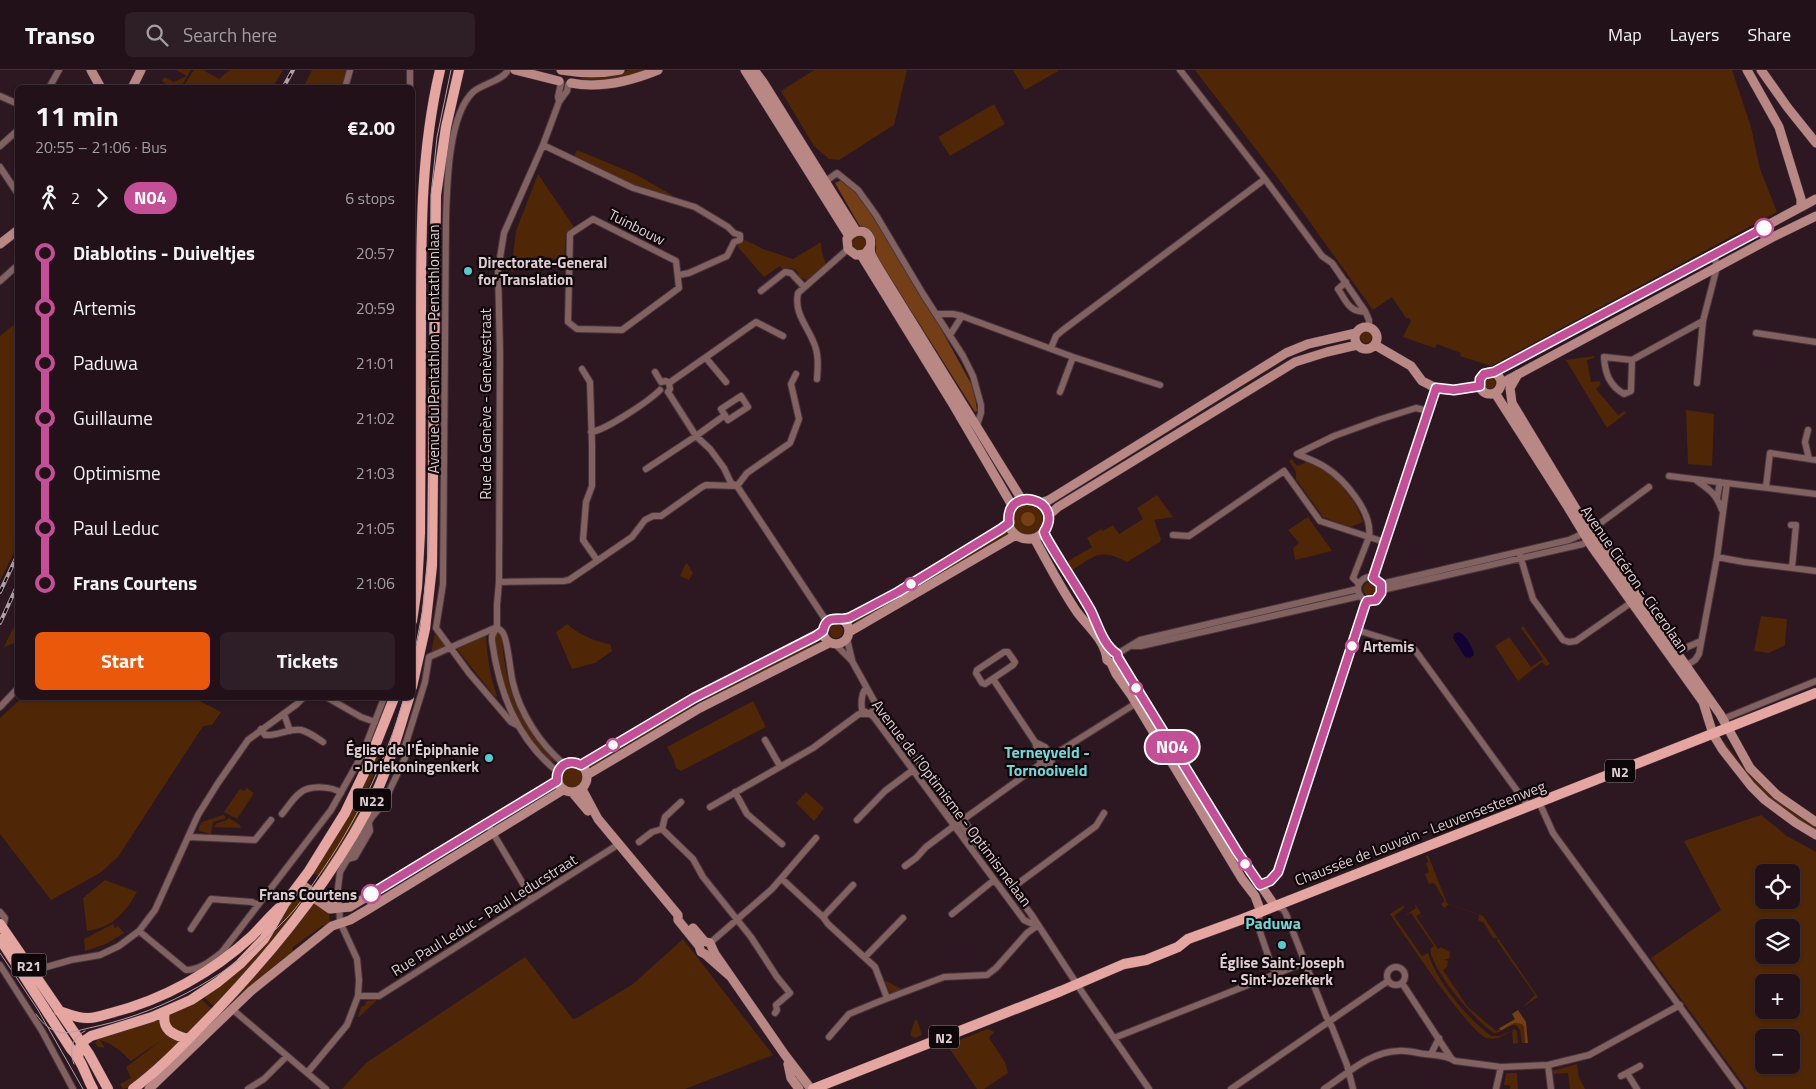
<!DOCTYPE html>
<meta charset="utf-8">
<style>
:root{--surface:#221119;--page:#2e1f26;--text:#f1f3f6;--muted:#a29da2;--line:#3f3138;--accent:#ea580c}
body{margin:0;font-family:"Titillium Web",sans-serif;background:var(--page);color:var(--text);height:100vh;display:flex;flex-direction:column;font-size:19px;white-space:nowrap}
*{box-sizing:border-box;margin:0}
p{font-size:16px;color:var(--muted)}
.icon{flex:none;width:28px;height:28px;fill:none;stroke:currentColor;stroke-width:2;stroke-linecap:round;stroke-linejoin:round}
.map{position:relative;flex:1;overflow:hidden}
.panel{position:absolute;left:15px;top:15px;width:400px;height:615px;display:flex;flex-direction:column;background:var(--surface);border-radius:8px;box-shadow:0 1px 4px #0004,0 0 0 1px var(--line)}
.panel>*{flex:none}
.badge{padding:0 10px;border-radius:16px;font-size:18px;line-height:32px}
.controls{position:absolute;left:1755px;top:794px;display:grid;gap:10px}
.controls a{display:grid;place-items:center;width:45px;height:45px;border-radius:8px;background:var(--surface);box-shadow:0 1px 4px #0004,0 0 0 1px var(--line);font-size:25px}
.map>.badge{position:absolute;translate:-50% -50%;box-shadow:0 0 0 2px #fff}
.legs{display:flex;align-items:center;gap:8px;height:55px;padding:0 20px;font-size:16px}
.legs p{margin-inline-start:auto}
.summary{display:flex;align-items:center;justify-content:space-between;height:85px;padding:0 20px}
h1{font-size:28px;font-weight:700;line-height:38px}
.button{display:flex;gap:10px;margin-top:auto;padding:10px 20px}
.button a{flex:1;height:58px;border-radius:8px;background:var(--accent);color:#fff;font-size:20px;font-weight:700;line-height:58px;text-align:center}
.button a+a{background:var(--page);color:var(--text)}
ul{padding:0 20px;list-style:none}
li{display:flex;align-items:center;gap:18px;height:55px;font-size:19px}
li i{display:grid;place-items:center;width:8px;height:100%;margin:0 6px;background:currentColor}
li i::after{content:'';width:12px;height:12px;margin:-6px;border:4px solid;border-radius:50%;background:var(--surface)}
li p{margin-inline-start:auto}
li:first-child i{background:linear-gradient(#0000 50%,currentColor 0)}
li:last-child i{background:linear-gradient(currentColor 50%,#0000 0)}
header{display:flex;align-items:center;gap:30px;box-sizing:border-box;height:70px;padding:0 25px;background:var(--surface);border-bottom:1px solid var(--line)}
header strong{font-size:24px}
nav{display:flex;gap:28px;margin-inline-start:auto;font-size:18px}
.search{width:350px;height:45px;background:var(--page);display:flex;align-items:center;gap:12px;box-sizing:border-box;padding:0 18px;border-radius:8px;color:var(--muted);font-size:19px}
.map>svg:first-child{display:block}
.green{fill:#4f2707;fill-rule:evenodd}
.forest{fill:#743f17}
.water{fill:#130335}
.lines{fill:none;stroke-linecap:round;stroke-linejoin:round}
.street-casing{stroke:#49343d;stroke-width:8}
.secondary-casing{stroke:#49343d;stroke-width:10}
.primary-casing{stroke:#49343d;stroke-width:11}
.street{stroke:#816260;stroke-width:6}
.secondary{stroke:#b98885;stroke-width:9}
.primary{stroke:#e5a5a1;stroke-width:10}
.tram{stroke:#b19fa6;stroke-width:1}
.rail-casing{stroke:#b19fa6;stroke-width:4}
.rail{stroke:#0f0609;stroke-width:2;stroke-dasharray:5.5;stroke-linecap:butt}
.line-1-casing{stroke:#fff;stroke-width:11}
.line-1{stroke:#c44f97;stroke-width:8}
.stop-1-dot{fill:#fff;stroke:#c44f97;stroke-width:2.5}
.poi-dot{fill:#52cdcd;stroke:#0f0609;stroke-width:2}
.labels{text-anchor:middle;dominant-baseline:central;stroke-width:4.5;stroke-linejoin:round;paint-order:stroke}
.shield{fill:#0f0609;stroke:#9f9196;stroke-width:1}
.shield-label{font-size:14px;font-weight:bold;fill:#ddcdd3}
.street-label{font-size:15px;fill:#ddcdd3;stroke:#0f0609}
.poi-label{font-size:15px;font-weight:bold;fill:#ddcdd3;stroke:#0f0609;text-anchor:start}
.stop-label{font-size:15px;font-weight:bold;fill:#ddcdd3;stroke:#0f0609;text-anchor:start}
.neighbourhood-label{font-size:16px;font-weight:bold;fill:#6dd9d9;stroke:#0f0609}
</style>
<header>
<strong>Transo</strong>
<div class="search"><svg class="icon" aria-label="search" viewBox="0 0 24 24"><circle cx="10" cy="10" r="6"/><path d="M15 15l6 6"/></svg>Search here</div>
<nav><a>Map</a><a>Layers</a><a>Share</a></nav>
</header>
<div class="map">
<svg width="1816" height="1019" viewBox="0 0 1816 1019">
<rect width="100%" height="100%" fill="#2d1721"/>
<path class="green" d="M176 0H191L181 17H163L165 13 162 12 164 7 174 12 187 6Z
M194 0H203L219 9 230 0H283L273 17H183Z
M312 0H351L346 17 303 18Z
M630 0H654L620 10 581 12V4L620 2Z
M814 0H907L894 55 839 90 829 89 814 76 781 21Z
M1013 0H1058V1L1025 20Z
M1195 0H1732L1751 57 1760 99 1777 142 1491 296 1460 286 1461 283 1437 274 1435 278 1403 267 1411 251 1409 248H1406L1392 227 1373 240 1284 116Z
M994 34 1005 54 950 86 938 67Z
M577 80 635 104 679 129 626 112 573 88Z
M538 104 574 157 566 163 564 191 542 186 511 202 516 161Z
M857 165 865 167 867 172 865 179 859 182 852 178 851 170Z
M745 170 763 179 793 189 821 172 822 183 826 194 807 210 799 207 798 202C793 197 789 197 783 200L780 196 764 207 737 176Z
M17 252V476L0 511V266Z
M1360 267a6 6 0 1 1 12 0a6 6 0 1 1-12 0Z
M1594 286V288L1587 290 1591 312 1599 311 1601 314 1596 319 1618 345 1624 341 1626 343 1607 358 1566 290Z
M1484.5 313a5.5 5.5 0 1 1 11 0a5.5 5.5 0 1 1-11 0Z
M1686 340 1714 344 1712 396 1688 394Z
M1304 388C1332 402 1353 422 1363 452L1350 457 1323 447 1296 409V402L1289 391 1292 389 1297 396 1305 393Z
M1157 425 1173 447 1154 450 1161 469 1160 472 1127 492C1100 478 1096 485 1072 500L1068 491 1092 477 1087 468 1101 459 1103 461 1113 455 1119 464 1143 449 1137 438Z
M1012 449a16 16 0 1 1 32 0a16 16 0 1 1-32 0Z
M1308 447 1332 481 1295 490 1293 478 1299 473 1288 460Z
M1006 459 1009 464 858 555 854 548Z
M687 493 693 503 689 510 680 506 685 495Z
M1363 519a7 7 0 1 1 14 0a7 7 0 1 1-14 0Z
M1761 546 1787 549 1785 575 1769 583 1754 581Z
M17 550V572L4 577Z
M567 554C578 564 595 572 610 574L612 581 595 593 572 599 556 562Z
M829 561a7 7 0 1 1 14 0a7 7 0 1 1-14 0Z
M1523 556 1550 594 1546 596 1542 592 1518 611 1495 576 1509 567 1531 597 1543 589 1521 558Z
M435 563 445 576 431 584Z
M501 563C504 592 507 620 522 645 532 662 546 677 558 692 554 692 550 691 547 689 532 675 512 644 506 624 500 605 496 584 495 564Z
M486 565C487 586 490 606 497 626L495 627 457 579Z
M815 568 818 575 706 631 703 625Z
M22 628H194L221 642 212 655 203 656 118 787 100 803 51 830 0 764V648Z
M753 631 766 657 681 701 676 698 674 690 667 677Z
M689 633 692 640 590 699 586 693Z
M1723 670C1732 681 1739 693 1749 704 1769 725 1791 743 1816 757V761L1776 734 1753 712 1725 677Z
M375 686 381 689 357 741 361 743 322 809 312 802Z
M560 708a12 12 0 1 1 24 0a12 12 0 1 1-24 0Z
M247 718 254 723 237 749 224 742 240 719 244 721Z
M806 722 824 738 814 751 796 733Z
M223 745 226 747 224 749 213 752 211 764 199 761V757L202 752Z
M1761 745 1787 766 1816 782V1019H1747L1651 888 1721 840 1684 771ZM1791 802V830H1764V802ZM1764 858H1791V885H1764ZM1764 912H1791V940H1764ZM1764 968H1791V995H1764Z
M229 748 240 755 241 758 214 757 217 753 225 751Z
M1428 785 1447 833 1483 846 1538 927 1523 937 1535 925 1497 871 1498 869 1497 868H1493L1484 853 1478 850 1479 845 1449 834 1444 838 1441 834 1445 831 1434 813 1429 814 1425 804 1429 802 1426 793 1428 792 1426 786Z
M105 810 137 822C125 843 112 858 87 861L83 828Z
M298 826 307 827 273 870 215 937 202 926 239 898 294 828Z
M314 833 329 843 330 855 326 859 323 855 292 878 294 883H291L265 903 266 905 200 964Z
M1415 834 1421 843 1416 846 1438 879 1441 877 1450 882 1449 889H1444L1448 891 1447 897 1443 900 1467 936 1496 961 1514 953 1522 954 1524 957 1525 973H1522L1520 960 1516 955C1508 954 1502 963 1494 963 1474 950 1433 902 1430 879L1434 876 1411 843 1407 845V844L1416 838Z
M1404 835V838L1394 846 1422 886 1428 883C1436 911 1468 949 1491 966H1500L1514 959 1517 961 1518 973 1513 974 1512 960C1504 965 1497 971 1487 968 1470 964 1404 865 1390 844Z
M113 854 115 858 118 856 124 863 106 874 85 881 84 869Z
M683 869 773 985 685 1019H342L366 993 525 887 573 949 577 948 633 914Z
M885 911H886L903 920 890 923Z
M200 928 212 939 190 962 183 963 172 959 168 948 169 946Z
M377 930 359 947H358L361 937 365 935 366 931Z
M158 949C162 961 167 967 178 971L179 973C165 986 142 1015 123 1019L120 1014 131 1008 126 997 162 970 131 991C121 981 113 974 100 970L105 978 98 977 95 973 97 971 96 967Z
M915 950H917L922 965 915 968 910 965Z
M987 959 991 960 994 962 989 968 1005 992 1008 1003 984 1019H977L947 975Z
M1577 994 1579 1008 1585 1019H1570L1568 1003 1552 1004V1001Z
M1506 1003H1517L1518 1019H1510V1015H1504Z"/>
<path class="forest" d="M841 110 858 123 934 246 974 319 977 341 975 342 876 185V171L871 161 859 155 835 113Z
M1021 449a7 7 0 1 1 14 0a7 7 0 1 1-14 0Z
M1518 940 1526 952 1528 973H1525L1524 957 1522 954 1514 953 1502 960 1498 959 1515 949 1512 944Z"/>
<path class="water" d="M1458 562C1466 564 1473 578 1474 585L1470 588 1465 587 1453 568 1454 564Z"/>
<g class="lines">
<defs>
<path id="street" d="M410 0V18
M508 0C504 10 482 14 473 22 448 46 447 115 446 149L443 514 436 558 469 603 511 652 517 655
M1180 0 1265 109 1322 186 1332 193 1365 241 1369 250V257
M49 18 59 0
M345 18 350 0
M0 26 18 34
M559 32 558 27 561 13
M543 75 633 118 695 137 728 157 734 163 740 165V170L734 172 727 186 689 203 679 205
M0 76 18 60
M0 97 18 124
M822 114 837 103 858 120 876 145 923 224 963 286 973 306 981 335V343L977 355
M593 149 676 191 679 218 622 260 577 259 568 252 570 164Z
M0 211 18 195
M1346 212 1338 219C1345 229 1350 244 1365 241
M761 221 785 202 791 203 804 217
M937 244H953L962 246 1073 287 1160 315
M1756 263 1816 272
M950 265 962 246
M1051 278 1056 266 1063 260 1265 109
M706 288 726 312
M1632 290 1631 321 1624 324C1609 315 1605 303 1604 287L1632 290 1703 251 1717 197 1714 184
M582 299 590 312 592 375V416L586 432 583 470 597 490
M655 302 661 312
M817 309C818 296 819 283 813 271 806 254 794 243 798 223L848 179
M661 312 666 311 669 313 670 319 668 322
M669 313 756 252 783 266
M1697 313 1703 251
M668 322 696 366 710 379 724 398 731 413 737 416 827 552
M1060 322 1073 287
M741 326 748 337 728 350 721 339Z
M1808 360 1805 372 1809 389
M591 362C606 360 649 331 660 320
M1297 384 1334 366 1381 349 1416 338 1428 341
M1297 384C1306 388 1316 391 1325 397 1344 409 1373 442 1369 467L1385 472
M646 399 696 366 725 345
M1669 406 1816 424
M1697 411C1710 420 1716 424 1722 440
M1766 417 1770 383 1816 390
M1717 428 1720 412
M1791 455H1796L1792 498
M1173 465 1189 466 1284 401 1320 451 1369 467 1353 508 1359 514
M1520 485 1533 529 1563 570 1569 572 1576 571 1632 532
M1717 487 1744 492 1816 501
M1358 519a12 12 0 1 1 24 0a12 12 0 1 1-24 0Z
M1373 508 1436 318
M499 512 564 511 569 510 632 467 645 450 653 446H661L702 417 706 415 737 416 747 403 790 373 799 349 791 314 796 304
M1381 514 1569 470 1591 460 1649 417
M1382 520 1583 474 1591 468
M497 557C499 559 502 561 503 563 508 570 510 602 513 613 520 643 540 674 564 694
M1357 560 1408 576 1415 580 1523 729 1530 736
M847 569 852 590
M836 575 852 591 878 638 936 715 942 720 983 777
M1133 576H1141L1360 526
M1004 582H1008L1015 592 1013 595 985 614 982 613 976 603 977 600Z
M1674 583 1701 571
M1117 584 1140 570 1358 519
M1684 597 1695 590 1699 584 1717 487 1727 413
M993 609 1035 672 1040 689
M866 618C861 624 861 632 862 640L873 646 1024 850 1037 856
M328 628 361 647 375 652
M0 637 18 618
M284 644 290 661
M1723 649 1816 611
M261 659 265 665C278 666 289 658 301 660 309 662 317 668 323 672
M765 670 780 696
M1035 672 1045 677 1050 683
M1040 689a6 6 0 1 1 12 0a6 6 0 1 1-12 0Z
M1052 686 1138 632
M558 702C516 669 499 621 492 571V566L497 557V535L499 512 500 283 498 200 504 163 543 75 559 32 567 21 568 15
M936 715C942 733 973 771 987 785L1031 844 1084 925 1149 1019
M735 722 747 744 782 774
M1539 732 1553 763 1740 1019
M710 737 813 678 859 644H868L878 638
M282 744C288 737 293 728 300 723 309 715 332 716 341 723
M857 750 885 721 913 700
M961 751 1042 693
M487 753 532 829
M662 759 693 789 703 807 751 867 777 907 790 923 776 935 777 940 775 943
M662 759 665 747 681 732
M189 767 255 770 271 750
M639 772 652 762 662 759
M348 789 355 787 370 761 369 754
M905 796 916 788 926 777 954 756
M782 809 823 847 828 854 875 897 887 928
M1260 815 1270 811 1278 802 1367 531
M1012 818 1096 756 1104 743
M1276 836 1283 839 1286 844 1326 946 1332 957 1347 995 1353 1019
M0 842 5 848 3 858
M1261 842 1257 853 1272 897 1276 902
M952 844 994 810
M823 847 853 815
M191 859 211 829 252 832 258 835
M139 861 186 900C200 900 212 890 222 882L331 740 362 685 384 628
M710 873 772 819 816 768
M865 887 903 848
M0 895 42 961 73 1019
M1387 906a9 9 0 1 1 18 0a9 9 0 1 1-18 0Z
M34 903 43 898 71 890 100 885 119 876 139 861 155 840 198 745 218 713 248 670 297 634 303 628
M1402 913 1451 988
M358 926H379L619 774
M232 939 326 1019
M829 967 849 944 878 932 944 907 987 905 996 898 1027 863 1037 856
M1114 968 1306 892
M1431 984 1439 968
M1548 995 1551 1019
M307 1003 347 955 358 926 359 910 357 889 340 852 338 818 340 802 372 747 383 734 406 686 405 676 425 612 429 587 497 557
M1627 1003 1640 996
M1621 1006 1627 1003 1637 1019
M248 1019 264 1009 287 986
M1231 1019 1388 911
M1324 1019C1347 1004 1369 982 1398 981 1407 980 1416 983 1425 984 1434 985 1447 985 1455 991L1501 997 1548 995 1589 985 1680 935
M1496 1019 1501 997"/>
<path id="secondary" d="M91 0 101 18
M515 0 559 11
M561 0C579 3 600 4 620 0
M745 0 849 166
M754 0 763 12 856 161
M1747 0 1779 57 1801 129V137
M1761 0 1788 38 1816 73
M571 13C601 19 631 11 658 0
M132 18 141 0
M0 174 18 160
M870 177 865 184 856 185 848 179 847 169C852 161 865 157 870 168 872 173 869 178 871 184 874 191 879 198 883 205L1022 430
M861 185 954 336 1013 437
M1355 268a11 11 0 1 1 22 0a11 11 0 1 1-22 0Z
M1375 275 1411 296 1422 311 1436 318 1454 320 1480 316
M1479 313a11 11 0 1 1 22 0a11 11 0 1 1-22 0Z
M1494 302 1816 129
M1518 304 1510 318 1512 333 1576 439 1720 644 1750 698 1777 725 1816 752
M1502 313 1771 168 1816 146
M1495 323 1566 434 1592 477 1703 632 1713 664 1722 679 1751 716 1765 730 1796 753 1816 765
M1008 449a20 20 0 1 1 40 0a20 20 0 1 1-40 0Z
M1041 433 1049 430 1286 283 1308 274 1356 263
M1048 446 1058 437 1295 292 1327 282 1357 275
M1597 455 1608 477
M1044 462 1091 541 1105 571 1113 582 1117 584 1142 629 1238 783 1275 836
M1034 468C1048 493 1061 519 1077 542 1088 557 1105 570 1107 590L1111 593 1116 604 1131 625 1242 809 1255 826 1261 842
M823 561a13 13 0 1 1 26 0a13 13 0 1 1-26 0Z
M843 550 899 522 1009 453
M849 562 1016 465
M557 707a15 15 0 1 1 30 0a15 15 0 1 1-30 0Z
M581 695 694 628 823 561
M587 705 700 638 829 573
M582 719 598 749 678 845V850L699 876 701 882 705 884 730 906
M572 722 588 741
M300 813C305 816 309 821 314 823 326 829 329 825 339 838
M315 823 317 830 330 839 350 837 557 711
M693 858 704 871 710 873 715 884 785 985 811 1019
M788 994 791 1008 799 1019
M149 1019 251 921 332 856 350 850 367 840 563 720"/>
<path id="primary" d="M412 551 417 517 420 463C420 389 421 316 421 242 421 160 421 80 440 0
M412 617 425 559 432 496 436 125 446 57 459 0
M0 854 89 984 108 1019
M0 869 71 979C83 991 85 1005 93 1019
M59 941C68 944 79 949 89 948 96 948 104 945 111 943 163 930 213 902 252 866 261 857 269 847 279 838
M165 942C161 960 173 965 188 969
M78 987 81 973 91 966 152 947 191 930 218 912 240 894 264 869 285 833 309 801 345 743 366 699 394 628
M133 1019C163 997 189 968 216 941 279 875 337 803 377 721 391 691 399 659 409 628
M813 1019 1061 921 1124 894 1146 890 1178 877 1188 869 1240 850 1816 623"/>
</defs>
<use href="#street" class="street-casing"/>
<use href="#secondary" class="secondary-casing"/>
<use href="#primary" class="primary-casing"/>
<use href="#street" class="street"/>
<use href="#secondary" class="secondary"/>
<use href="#primary" class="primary"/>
<path class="tram" d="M412 595 423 539 429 471 431 125 437 67 451 0
M0 883 38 940 83 1019
M36 944C43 954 51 962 65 963 76 962 87 958 98 956 168 940 234 902 284 851 297 838 307 823 317 808 355 754 386 692 404 628
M74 994C69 980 71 968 85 961"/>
<defs>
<path id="rail" d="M283 18 293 0
M0 522 18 484
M0 553 18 514"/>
</defs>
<use href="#rail" class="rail-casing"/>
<use href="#rail" class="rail"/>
</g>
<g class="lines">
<defs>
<path id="line-1" d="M371 824 557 711C556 697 567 688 581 695L694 628 816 566 823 561C827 542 839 553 851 547L898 522 1001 459 1009 453C1004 414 1066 428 1044 462L1046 467C1060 492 1077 516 1091 541 1098 555 1103 575 1117 584L1118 588 1238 783 1260 815 1270 811 1278 802 1365 535 1367 531 1376 530 1381 523V514L1373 508 1436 318 1454 320 1480 316V309L1484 304 1494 302 1764 158"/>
</defs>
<use href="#line-1" class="line-1-casing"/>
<use href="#line-1" class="line-1"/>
</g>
<g class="stop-1-dot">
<circle cx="1764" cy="158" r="9"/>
<circle cx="911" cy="514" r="6"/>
<circle cx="1352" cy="576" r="6"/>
<circle cx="1136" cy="618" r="6"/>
<circle cx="613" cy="675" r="6"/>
<circle cx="1245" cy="794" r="6"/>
<circle cx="371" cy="824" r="9"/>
</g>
<g class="poi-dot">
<circle cx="468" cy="201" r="5"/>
<circle cx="489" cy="688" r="5"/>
<circle cx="1282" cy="875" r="5"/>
</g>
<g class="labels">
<g class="shield">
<rect x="1605" y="689.5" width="30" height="23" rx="4"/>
<rect x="353" y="718.5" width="38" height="23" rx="4"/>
<rect x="11.5" y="883.5" width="35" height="23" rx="4"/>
<rect x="929" y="955.5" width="30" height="23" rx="4"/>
</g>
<g class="shield-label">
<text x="1620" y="701">N2</text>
<text x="372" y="730">N22</text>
<text x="29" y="895">R21</text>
<text x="944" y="967">N2</text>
</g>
<g class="street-label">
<text transform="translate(637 157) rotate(27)">Tuinbouw</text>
<text transform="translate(433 279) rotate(-90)">Avenue du Pentathlon - Pentathlonlaan</text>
<text transform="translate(485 334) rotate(-90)">Rue de Genève - Genèvestraat</text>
<text transform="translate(1635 509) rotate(55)">Avenue Cicéron - Cicerolaan</text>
<text transform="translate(952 733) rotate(53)">Avenue de l'Optimisme - Optimismelaan</text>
<text transform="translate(1420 763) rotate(-21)">Chaussée de Louvain - Leuvensesteenweg</text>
<text transform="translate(484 845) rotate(-32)">Rue Paul Leduc - Paul Leducstraat</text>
</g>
<g class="poi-label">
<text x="478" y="192">Directorate-General<tspan x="478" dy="17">for Translation</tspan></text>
<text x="479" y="679" text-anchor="end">Église de l'Épiphanie<tspan x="479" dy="17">- Driekoningenkerk</tspan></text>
<text x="1282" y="892" text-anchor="middle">Église Saint-Joseph<tspan x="1282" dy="17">- Sint-Jozefkerk</tspan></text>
</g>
<g class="stop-label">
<text x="1363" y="576">Artemis</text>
<text x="357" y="824" text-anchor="end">Frans Courtens</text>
</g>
<g class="neighbourhood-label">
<text x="1047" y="682">Terneyveld -<tspan x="1047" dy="18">Tornooiveld</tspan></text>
<text x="1273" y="853">Paduwa</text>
</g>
</g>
</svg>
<div class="controls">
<a><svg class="icon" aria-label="locate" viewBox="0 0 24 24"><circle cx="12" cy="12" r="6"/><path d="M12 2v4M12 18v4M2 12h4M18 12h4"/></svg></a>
<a><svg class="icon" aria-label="layers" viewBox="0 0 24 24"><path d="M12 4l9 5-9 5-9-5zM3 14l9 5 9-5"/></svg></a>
<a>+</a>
<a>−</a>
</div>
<b class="badge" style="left:1172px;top:677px;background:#c44f97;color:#fff">N04</b>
<section class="panel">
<div class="summary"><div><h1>11 min</h1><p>20:55 – 21:06 · Bus</p></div><b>€2.00</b></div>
<div class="legs"><svg class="icon" aria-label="walk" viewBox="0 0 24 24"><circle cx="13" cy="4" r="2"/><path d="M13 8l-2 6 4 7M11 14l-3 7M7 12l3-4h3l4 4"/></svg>2<svg class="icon" aria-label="forward" viewBox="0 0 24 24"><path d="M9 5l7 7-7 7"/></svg><b class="badge" style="background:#c44f97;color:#fff">N04</b><p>6 stops</p></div>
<ul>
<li><i style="color:#c44f97"></i><b>Diablotins - Duiveltjes</b><p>20:57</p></li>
<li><i style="color:#c44f97"></i><span>Artemis</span><p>20:59</p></li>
<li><i style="color:#c44f97"></i><span>Paduwa</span><p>21:01</p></li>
<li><i style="color:#c44f97"></i><span>Guillaume</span><p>21:02</p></li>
<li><i style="color:#c44f97"></i><span>Optimisme</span><p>21:03</p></li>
<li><i style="color:#c44f97"></i><span>Paul Leduc</span><p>21:05</p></li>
<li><i style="color:#c44f97"></i><b>Frans Courtens</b><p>21:06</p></li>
</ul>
<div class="button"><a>Start</a><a>Tickets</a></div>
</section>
</div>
